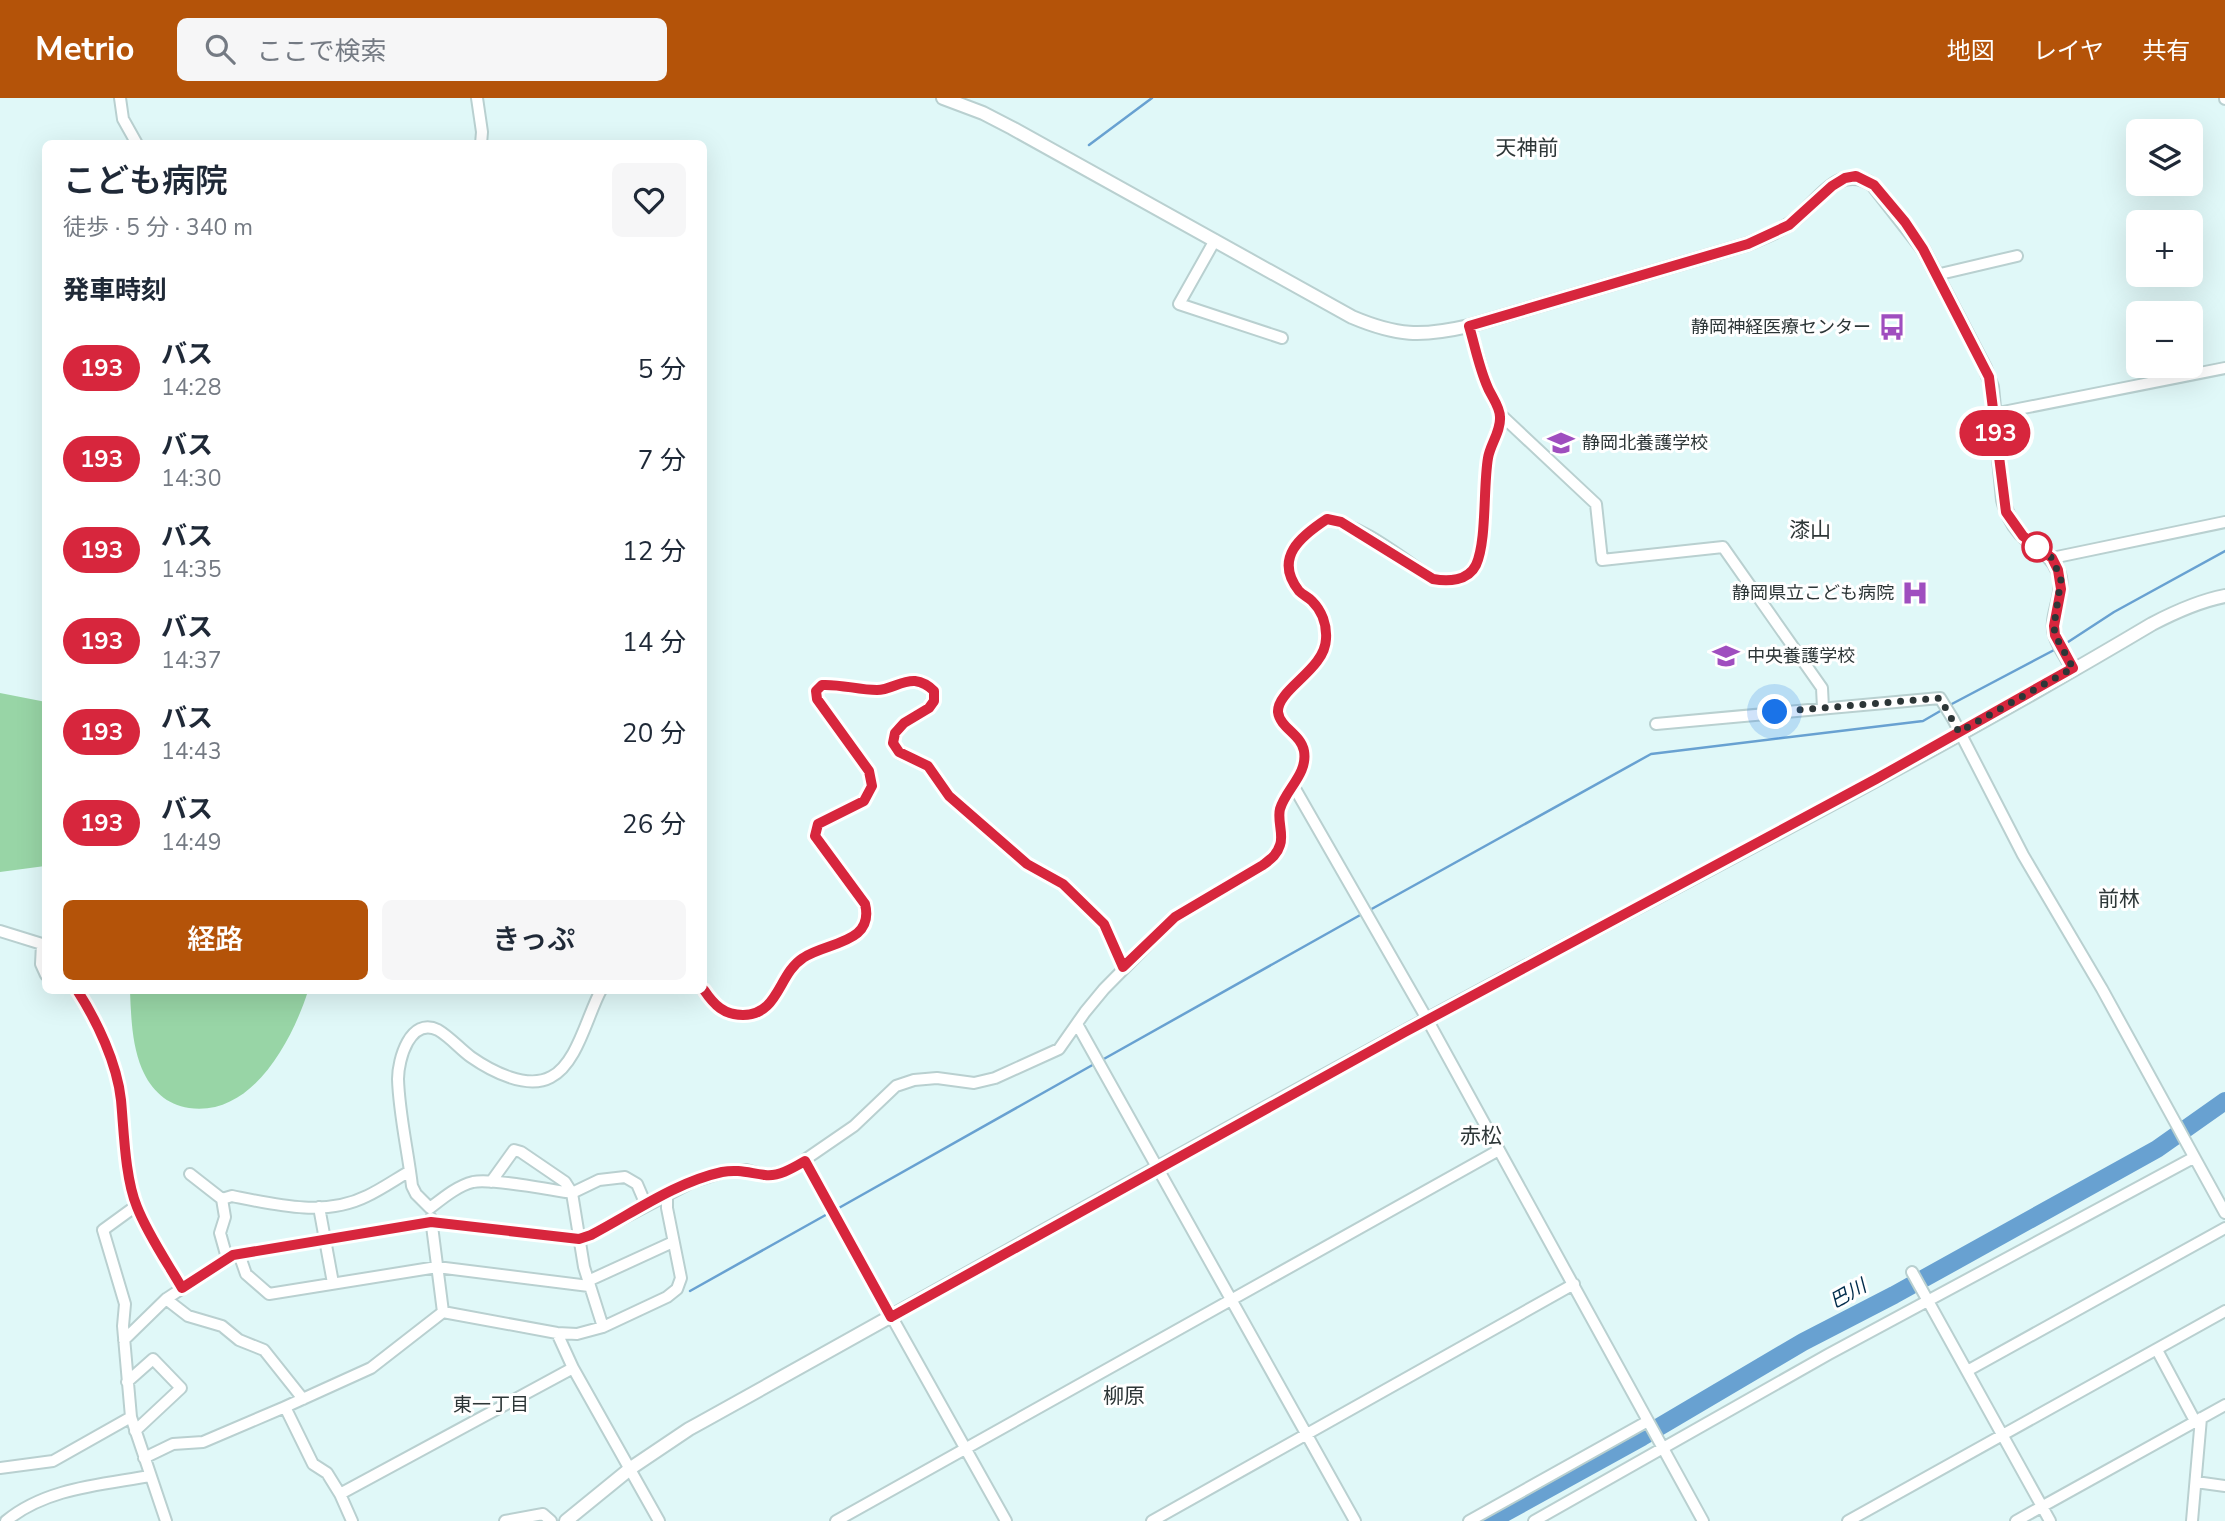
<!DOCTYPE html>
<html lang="ja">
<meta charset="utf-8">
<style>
:root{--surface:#fff;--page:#f6f6f7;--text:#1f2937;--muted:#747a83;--accent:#b45309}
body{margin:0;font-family:"Nunito Sans","Noto Sans JP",sans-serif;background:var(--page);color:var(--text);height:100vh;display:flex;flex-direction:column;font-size:26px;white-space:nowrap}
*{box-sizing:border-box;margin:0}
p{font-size:23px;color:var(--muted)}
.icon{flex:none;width:38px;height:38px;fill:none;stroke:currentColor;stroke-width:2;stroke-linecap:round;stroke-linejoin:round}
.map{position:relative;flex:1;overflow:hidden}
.panel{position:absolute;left:42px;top:42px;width:665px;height:854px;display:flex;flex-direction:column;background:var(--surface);border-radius:10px;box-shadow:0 7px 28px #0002}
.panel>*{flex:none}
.badge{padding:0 14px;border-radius:23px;font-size:24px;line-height:46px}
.tools{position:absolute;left:2126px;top:21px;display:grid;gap:14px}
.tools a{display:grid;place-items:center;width:77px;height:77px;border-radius:10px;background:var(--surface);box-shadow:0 7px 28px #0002;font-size:35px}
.you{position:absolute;width:35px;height:35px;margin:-18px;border:5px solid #fff;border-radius:50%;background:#1a73e8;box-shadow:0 0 0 10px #1a73e833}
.map>.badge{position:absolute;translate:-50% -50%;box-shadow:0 0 0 4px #fff}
h2{padding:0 21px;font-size:26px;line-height:63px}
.round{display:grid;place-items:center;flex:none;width:74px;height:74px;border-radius:10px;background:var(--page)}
.head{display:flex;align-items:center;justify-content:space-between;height:119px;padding:0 21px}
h1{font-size:33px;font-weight:600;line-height:52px}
.cta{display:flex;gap:14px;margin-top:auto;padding:14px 21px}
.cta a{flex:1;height:80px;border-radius:10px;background:var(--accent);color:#fff;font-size:28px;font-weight:600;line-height:80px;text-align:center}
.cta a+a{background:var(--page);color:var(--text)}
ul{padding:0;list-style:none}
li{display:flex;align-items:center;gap:21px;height:91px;padding:0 21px}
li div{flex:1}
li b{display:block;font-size:26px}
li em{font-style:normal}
li .badge{min-width:77px;font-weight:700;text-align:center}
header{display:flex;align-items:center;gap:42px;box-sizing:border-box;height:98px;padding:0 35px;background:var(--accent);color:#fff}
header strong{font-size:33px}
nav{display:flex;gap:38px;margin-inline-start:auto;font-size:24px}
.search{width:490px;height:63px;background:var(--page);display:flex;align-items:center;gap:18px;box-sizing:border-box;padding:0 24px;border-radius:10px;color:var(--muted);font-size:26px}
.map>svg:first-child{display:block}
.green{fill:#98d5a6}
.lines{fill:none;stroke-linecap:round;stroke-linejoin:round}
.stream{stroke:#68a1d1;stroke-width:2.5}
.river{stroke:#68a1d1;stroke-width:18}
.minor-casing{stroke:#b9d0d0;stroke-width:14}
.tertiary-casing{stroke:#b9d0d0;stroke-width:16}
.minor{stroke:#fff;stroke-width:10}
.tertiary{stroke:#fff;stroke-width:12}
.line-casing{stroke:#fff;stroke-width:16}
.line{stroke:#d7263d;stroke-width:10}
.walk{stroke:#2d3637;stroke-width:7;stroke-dasharray:0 12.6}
.stop-dot{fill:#fff;stroke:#d7263d;stroke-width:3.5}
.labels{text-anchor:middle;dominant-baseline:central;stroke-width:6;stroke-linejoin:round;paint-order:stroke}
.poi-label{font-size:18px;fill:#2d3637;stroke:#fff;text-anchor:end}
.water-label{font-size:19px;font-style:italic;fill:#002c4b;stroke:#fff}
.neighbourhood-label{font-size:19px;fill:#2d3637;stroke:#fff}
.quarter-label{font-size:21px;fill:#2d3637;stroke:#fff}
</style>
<header>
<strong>Metrio</strong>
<div class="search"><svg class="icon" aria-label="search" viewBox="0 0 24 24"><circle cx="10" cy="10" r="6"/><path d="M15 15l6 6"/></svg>ここで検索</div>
<nav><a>地図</a><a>レイヤ</a><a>共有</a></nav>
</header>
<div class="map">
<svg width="2225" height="1423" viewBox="0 0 2225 1423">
<rect width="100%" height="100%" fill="#e0f8f8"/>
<path class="green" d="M0 595 46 604 45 768 0 774Z
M130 893V892L308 893C292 943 252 1019 189 1010 167 1007 151 992 142 971 132 947 131 919 130 893Z"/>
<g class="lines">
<path class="stream" d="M1089 47 1152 0
M2065 546 2114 514 2225 453
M1948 608 2056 551
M1368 813 1651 656 1923 623 1942 612
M1102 962 1362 816
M837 1111 1096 965
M690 1193 831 1114"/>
<path class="river" d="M1490 1423 1642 1339 1803 1244 1894 1197 2157 1051 2225 1003"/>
<defs>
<path id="minor" d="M120 0 123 21 137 46
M477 0 482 34 481 46
M2225 0V1
M1215 142 1179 206 1282 240
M1936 177 2017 158
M1469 228 1487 288 1500 316 1596 406 1602 462 1723 449 1822 590 1823 610
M1993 316 2225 270
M2052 460 2225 424
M1656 626 1940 600 1953 621 2023 757 2102 891 2225 1115
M1294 689 1427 921 1703 1423
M0 833 42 846 41 866 46 877
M77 892C98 923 117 965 121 1002 124 1034 125 1080 137 1109 148 1137 167 1164 182 1190
M601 892C587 918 577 966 551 979 527 992 491 973 471 959 460 951 450 939 438 932 410 918 398 962 398 981 399 1016 408 1053 412 1088L416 1096 430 1110C443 1100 457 1088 473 1084 492 1080 550 1092 572 1095L584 1169 603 1229
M703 892C714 907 724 917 743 917 779 917 778 876 803 860 826 844 875 846 865 805L815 738 818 726 864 703 872 688 869 673 817 602 816 593 822 587C841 586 858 592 877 592 890 591 902 582 915 583 923 584 928 587 934 593V603L929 610 904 625 895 634 893 645 899 655 928 668 949 698 999 742 1027 766 1063 786 1104 826 1123 869
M1077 926 1355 1423
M805 1064 1006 1423
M190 1076 222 1101 225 1119 220 1135 227 1160
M491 1084 514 1052 521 1054 565 1084 572 1095 599 1082 625 1079 637 1086 646 1107
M222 1101 232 1098C276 1107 325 1119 367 1098 382 1091 396 1081 410 1073
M136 1108 103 1132 125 1206 123 1228 131 1319 166 1423
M319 1109 333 1185
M431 1120 443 1214
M239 1156 246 1176 269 1196 437 1169 589 1188
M1912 1174 2050 1423
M588 1183 673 1144
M166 1201 188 1218 222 1228 239 1242 264 1252 303 1301
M557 1235 573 1270 659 1423
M124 1242 166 1201 233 1157 431 1124 579 1141 591 1137 692 1084 723 1074 746 1072 767 1078 790 1072 854 1028 896 988 914 982 937 980 974 985 995 980 1059 951 1085 914 1104 891 1175 819 1263 767C1271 761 1277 757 1280 747 1284 737 1277 722 1280 711 1286 691 1308 676 1304 653 1301 636 1280 630 1278 614 1277 591 1325 573 1326 541 1327 527 1322 513 1312 503 1308 499 1303 497 1299 493 1273 460 1301 438 1327 421 1365 429 1401 460 1433 481 1448 484 1469 483 1476 467 1486 445 1485 389 1488 363 1490 347 1500 332 1500 316
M2157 1252 2195 1323
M573 1270 340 1396 327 1375 313 1366 285 1309 371 1270 443 1214 557 1235 577 1236 603 1229 667 1199 677 1191 681 1180 667 1110V1096
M1967 1273 2225 1130
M127 1284 153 1261 181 1290 135 1333
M144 1360 173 1346 203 1344 285 1309
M0 1370 53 1363 131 1319
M2196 1384 2225 1388
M340 1396 352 1423
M6 1423C46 1390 100 1387 150 1378
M505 1423 543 1416 551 1423
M836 1423 1499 1052
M1152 1423 1574 1186
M1469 1423 1648 1323
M1534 1423 1829 1256 2193 1060
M1848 1423 2225 1213
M2016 1423 2225 1307
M2192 1423 2201 1320"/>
<path id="tertiary" d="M943 0 983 15 1012 30 1352 219C1397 238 1421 239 1469 228L1748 146C1761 140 1775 135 1788 127 1816 109 1837 62 1873 87L1923 151 1985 270 1992 289 2003 402C2007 418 2015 432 2028 443 2040 453 2052 458 2058 473 2067 495 2049 517 2055 537 2059 549 2067 560 2073 571
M566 1423 631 1370 689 1331C936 1194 1182 1054 1430 920 1671 790 1917 666 2152 526 2175 514 2199 503 2225 498"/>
</defs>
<use href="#minor" class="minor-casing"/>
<use href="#tertiary" class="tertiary-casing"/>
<use href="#minor" class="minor"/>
<use href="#tertiary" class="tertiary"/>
</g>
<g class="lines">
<defs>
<path id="line" d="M77 892C97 923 117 965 121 1002 124 1034 125 1080 137 1109 148 1137 167 1164 182 1190L233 1157 431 1124 579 1141 591 1137C633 1115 676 1084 722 1074 738 1071 749 1075 765 1077 778 1079 793 1070 805 1063L891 1219 1405 934 1876 681 2073 570 2055 537 2054 528 2061 491 2058 472 2052 460 2023 438 2006 414 1989 279 1923 151 1905 124 1874 87 1856 78 1845 80 1832 88 1789 127 1748 146 1469 228C1475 248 1479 270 1488 290 1492 299 1500 309 1500 319 1501 333 1490 347 1488 360 1483 389 1487 443 1476 467 1468 483 1448 484 1433 481L1341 424 1327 421C1301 438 1273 460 1299 493 1303 497 1308 499 1312 503 1322 513 1327 527 1326 541 1325 572 1277 591 1278 614 1280 630 1301 636 1304 653 1308 676 1286 691 1280 711 1277 722 1284 737 1280 747 1277 757 1271 761 1263 767L1175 819 1123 869 1104 826 1063 786 1027 766 949 698 928 668 899 654 893 645 895 635 904 625 929 610 934 603V593C928 587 923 584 915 583 902 582 890 592 877 592 858 592 841 586 822 587L816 593 817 601 869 673 872 688 864 703 818 726 815 738 865 806C875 846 826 844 803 860 778 876 779 917 743 917 724 917 714 907 704 892"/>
</defs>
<use href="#line" class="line-casing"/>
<use href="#line" class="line"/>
<path class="walk" d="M1775 614 1940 600 1959 634 2073 570 2055 537 2054 528 2061 481 2052 460 2034 447 2037 449"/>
</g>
<defs>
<symbol id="bus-bare" viewBox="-9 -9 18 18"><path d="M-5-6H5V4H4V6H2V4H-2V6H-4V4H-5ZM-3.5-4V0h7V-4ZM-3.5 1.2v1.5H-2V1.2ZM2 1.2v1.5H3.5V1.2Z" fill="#9f4ebf" stroke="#fff" stroke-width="2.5" paint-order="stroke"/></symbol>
<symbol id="school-bare" viewBox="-9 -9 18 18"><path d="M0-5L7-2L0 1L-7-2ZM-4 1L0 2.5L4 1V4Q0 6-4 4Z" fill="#9f4ebf" stroke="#fff" stroke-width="2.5" paint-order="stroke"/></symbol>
<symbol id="hospital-bare" viewBox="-9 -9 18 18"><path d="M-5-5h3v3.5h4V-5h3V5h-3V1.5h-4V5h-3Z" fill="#9f4ebf" stroke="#fff" stroke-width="2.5" paint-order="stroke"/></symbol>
</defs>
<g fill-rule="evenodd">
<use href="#bus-bare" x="1873" y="210" width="38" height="38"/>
<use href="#school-bare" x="1542" y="326" width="38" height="38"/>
<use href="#hospital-bare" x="1896" y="476" width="38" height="38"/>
<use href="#school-bare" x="1707" y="539" width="38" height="38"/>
</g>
<circle class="stop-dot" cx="2037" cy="449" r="14"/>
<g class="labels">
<g class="poi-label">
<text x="1871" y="229">静岡神経医療センター</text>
<text x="1582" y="345" text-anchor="start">静岡北養護学校</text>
<text x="1894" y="495">静岡県立こども病院</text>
<text x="1747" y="558" text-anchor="start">中央養護学校</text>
</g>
<g class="water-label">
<text transform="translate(1848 1196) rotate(-29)">巴川</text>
</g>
<g class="neighbourhood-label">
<text x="491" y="1307">東一丁目</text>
</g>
<g class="quarter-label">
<text x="1527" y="50">天神前</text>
<text x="1810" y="432">漆山</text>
<text x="2119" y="801">前林</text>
<text x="1481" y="1038">赤松</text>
<text x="1124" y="1298">柳原</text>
</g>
</g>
</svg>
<div class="tools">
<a><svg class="icon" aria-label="layers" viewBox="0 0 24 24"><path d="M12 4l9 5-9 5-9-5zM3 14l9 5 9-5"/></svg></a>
<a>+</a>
<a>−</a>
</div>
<div class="you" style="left:1775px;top:614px"></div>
<b class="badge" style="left:1995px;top:335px;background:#d7263d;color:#fff">193</b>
<section class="panel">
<div class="head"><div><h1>こども病院</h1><p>徒歩 · 5 分 · 340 m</p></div><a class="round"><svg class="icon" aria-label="heart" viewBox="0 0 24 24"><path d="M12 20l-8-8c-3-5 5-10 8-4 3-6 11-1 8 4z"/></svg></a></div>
<h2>発車時刻</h2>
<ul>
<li><span class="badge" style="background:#d7263d;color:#fff">193</span><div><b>バス</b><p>14:28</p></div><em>5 分</em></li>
<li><span class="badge" style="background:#d7263d;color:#fff">193</span><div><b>バス</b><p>14:30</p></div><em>7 分</em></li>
<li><span class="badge" style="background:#d7263d;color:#fff">193</span><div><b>バス</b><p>14:35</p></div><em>12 分</em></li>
<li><span class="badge" style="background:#d7263d;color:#fff">193</span><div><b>バス</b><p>14:37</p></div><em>14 分</em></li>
<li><span class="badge" style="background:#d7263d;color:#fff">193</span><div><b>バス</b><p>14:43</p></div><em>20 分</em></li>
<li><span class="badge" style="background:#d7263d;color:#fff">193</span><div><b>バス</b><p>14:49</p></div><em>26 分</em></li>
</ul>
<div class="cta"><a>経路</a><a>きっぷ</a></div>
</section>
</div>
